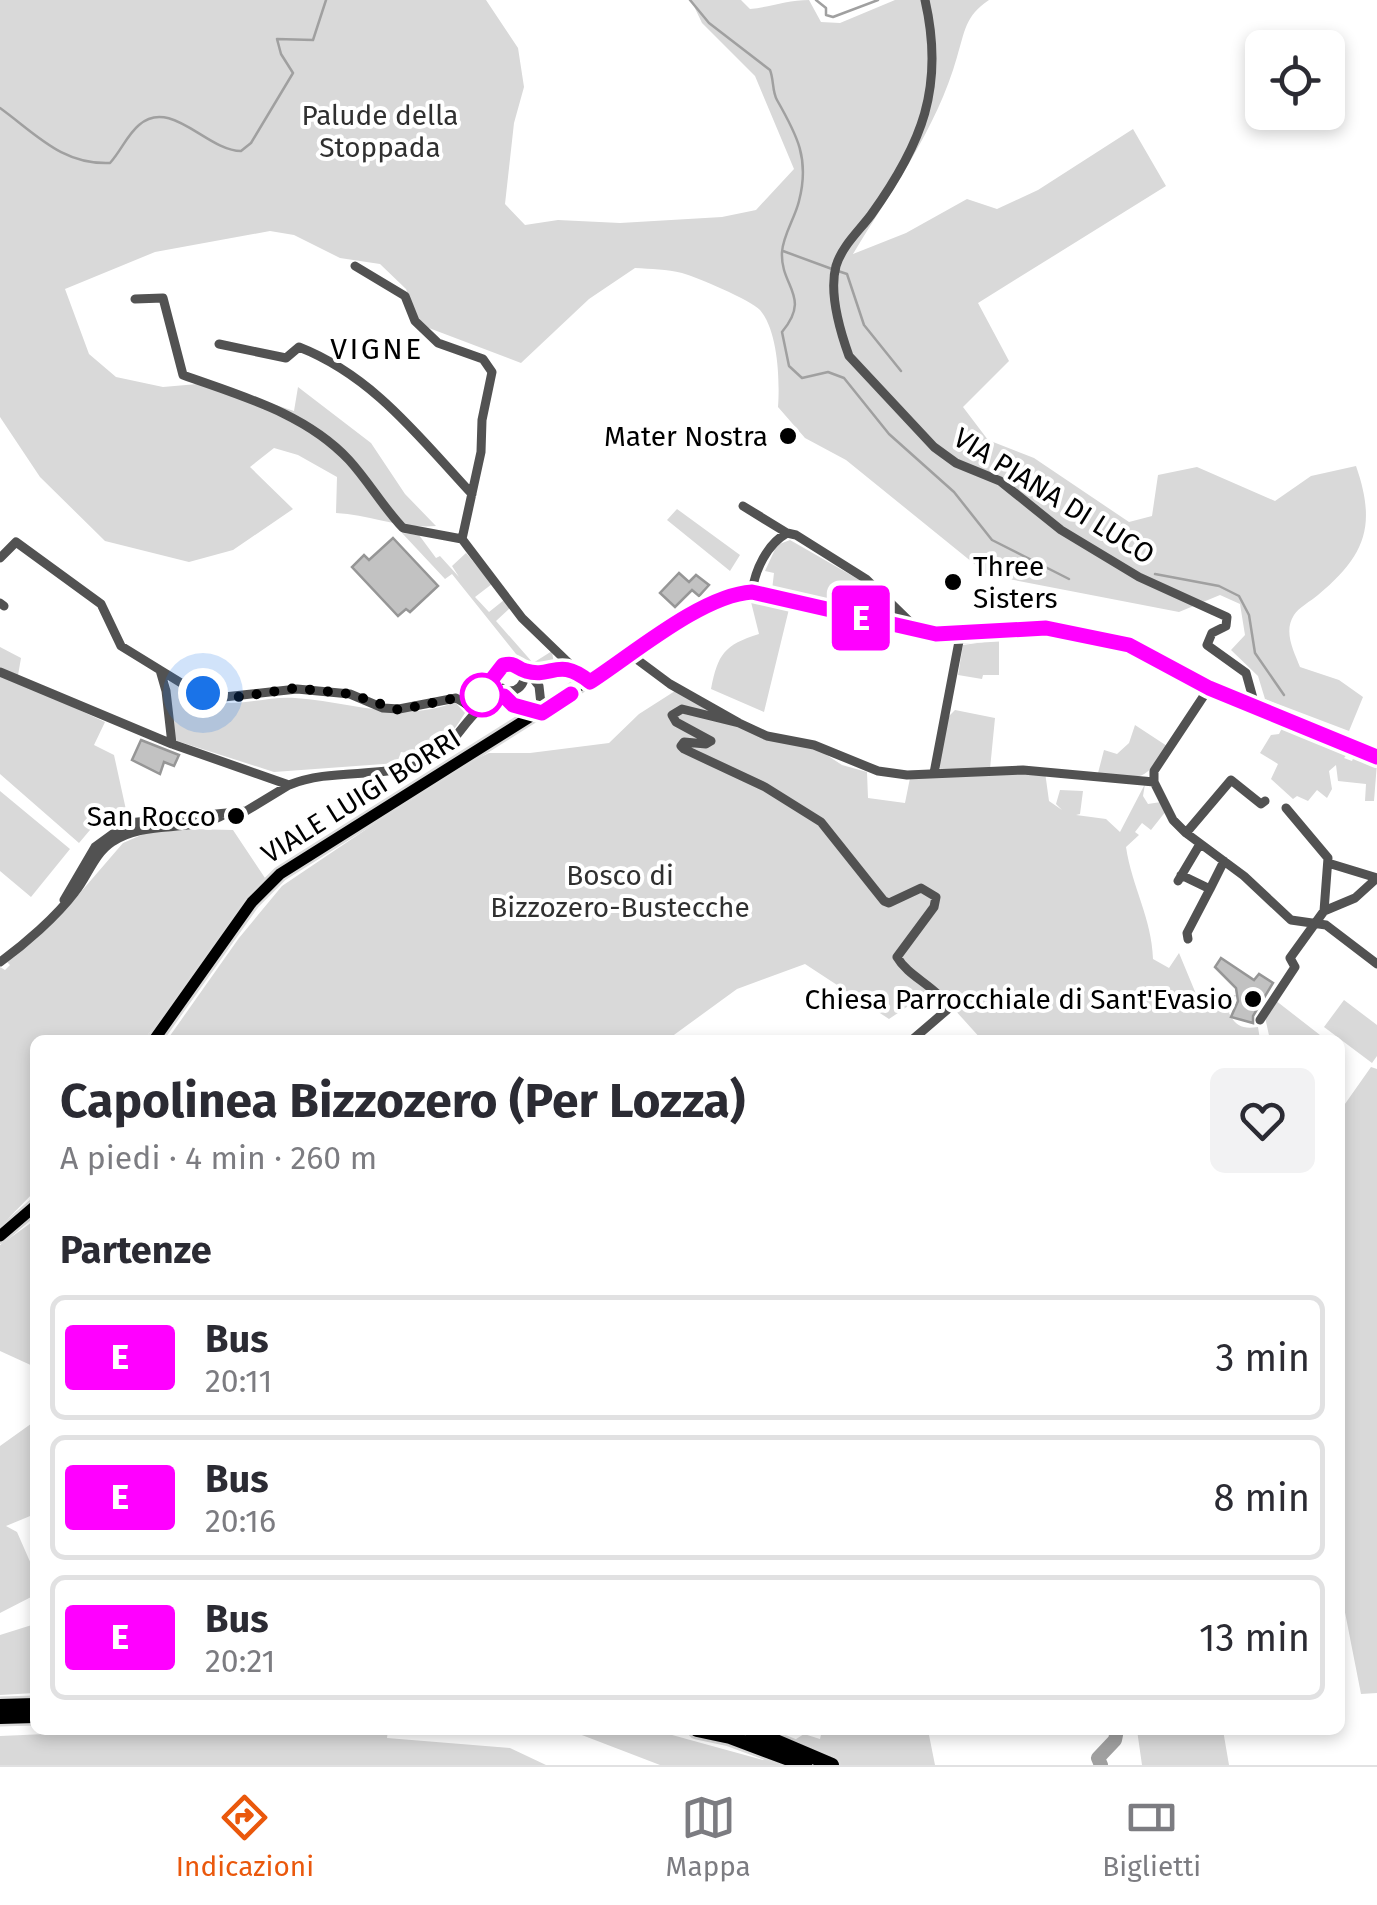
<!DOCTYPE html>
<html lang="it">
<meta charset="utf-8">
<style>
:root{--surface:#fff;--page:#f2f2f3;--text:#2b2b33;--muted:#7c7c81;--line:#e1e1e2;--accent:#ea580c}
body{margin:0;font-family:"Fira Sans",sans-serif;background:var(--page);color:var(--text);height:100vh;display:flex;flex-direction:column;font-size:38px;white-space:nowrap}
*{box-sizing:border-box;margin:0}
p{font-size:32px;color:var(--muted)}
.icon{flex:none;width:55px;height:55px;fill:none;stroke:currentColor;stroke-width:2;stroke-linecap:round;stroke-linejoin:round}
.map{position:relative;flex:1;overflow:hidden}
.side{position:absolute;left:30px;top:1035px;width:1315px;height:700px;display:flex;flex-direction:column;background:var(--surface);border-radius:15px;box-shadow:0 5px 15px #0003}
.side>*{flex:none}
.badge{padding:0 20px;border-radius:8px;font-size:35px;line-height:65px}
.buttons{position:absolute;left:1245px;top:30px;display:grid;gap:20px}
.buttons a{display:grid;place-items:center;width:100px;height:100px;border-radius:15px;background:var(--surface);box-shadow:0 5px 15px #0003;font-size:50px}
.you{position:absolute;width:50px;height:50px;margin:-25px;border:8px solid #fff;border-radius:50%;background:#1a73e8;box-shadow:0 0 0 15px #1a73e833}
.map>.badge{position:absolute;translate:-50% -50%;box-shadow:0 0 0 5px #fff}
h2{padding:0 30px;font-size:38px;line-height:90px}
.round{display:grid;place-items:center;flex:none;width:105px;height:105px;border-radius:15px;background:var(--page)}
.overview{display:flex;align-items:center;justify-content:space-between;height:170px;padding:0 30px}
h1{font-size:48px;font-weight:700;line-height:75px}
ul{padding:0;list-style:none}
li{display:flex;align-items:center;gap:30px;height:125px;margin:0 20px 15px;padding:0 10px;border:5px solid var(--line);border-radius:15px}
li div{flex:1}
li b{display:block;font-size:38px}
li em{font-style:normal}
li .badge{min-width:110px;font-weight:700;text-align:center}
.dock{display:flex;justify-content:space-around;align-items:center;height:140px;border-top:2px solid var(--line);background:var(--surface);font-size:28px;color:var(--muted)}
.dock a{display:grid;justify-items:center;gap:5px}
.dock .current{color:var(--accent)}
.map>svg:first-child{display:block}
.green{fill:#d9d9d9}
.lines{fill:none;stroke-linecap:round;stroke-linejoin:round}
.stream{stroke:#a0a0a0;stroke-width:2.5}
.river{stroke:#a0a0a0;stroke-width:14}
.building{fill:#c2c2c2;stroke:#969696;stroke-width:2.5}
.major-casing{stroke:#dbdbdb;stroke-width:16}
.highway-casing{stroke:#dbdbdb;stroke-width:19}
.minor{stroke:#525252;stroke-width:9}
.major{stroke:#000;stroke-width:11}
.highway{stroke:#000;stroke-width:14}
.line-casing{stroke:#fff;stroke-width:22}
.line{stroke:#f0f;stroke-width:15}
.walk{stroke:#000;stroke-width:10;stroke-dasharray:0 18}
.poi-dot{fill:#000;stroke:#fff;stroke-width:4}
.stop-dot{fill:#fff;stroke:#f0f;stroke-width:5}
.labels{text-anchor:middle;dominant-baseline:central;stroke-width:8;stroke-linejoin:round;paint-order:stroke}
.park-label{font-size:28px;fill:#303030;stroke:#fff}
.poi-label{font-size:28px;fill:#000;stroke:#fff;text-anchor:end}
.street-label{font-size:28px;fill:#000;stroke:#fff}
.neighbourhood-label{font-size:30px;letter-spacing:2.5px;fill:#000;stroke:#fff}
</style>
<div class="map">
<svg width="1377" height="1765" viewBox="0 0 1377 1765">
<rect width="100%" height="100%" fill="#fff"/>
<path class="green" d="M0 0H486L518 48 524 87 514 123 505 204 525 225 558 220 620 223 722 217 756 210 794 169 755 76 702 23 691 0H741L750 9C771 7 788 0 809 0L821 22 840 23 895 0H989C965 16 965 31 957 57 937 128 891 191 853 254L906 233 967 199 997 209 1038 190 1133 129 1166 186 978 303 1009 361 963 407 988 440 1034 458 1129 522 1152 516 1158 475 1197 467 1275 501 1311 476 1356 466C1377 526 1365 556 1318 595 1311 601 1298 608 1294 615 1283 632 1294 651 1300 667L1339 680 1363 697 1349 731 1265 699 1258 676 1231 650 1245 635 1240 604 1220 595 1179 612 988 575 846 460 805 438 778 407C780 380 778 331 760 310 751 300 696 277 682 273 667 269 651 269 635 268L589 299 521 363 421 325 406 289 380 264 340 258 294 235 270 231 155 252 65 289 89 354 116 377 163 387 209 383 294 411 298 387 371 443 405 494 436 526C402 529 370 515 336 513L337 477 298 455 274 448 250 467 293 509 233 550 189 562 105 541 40 477 0 417Z
M677 509 740 555 730 571 667 520Z
M402 533 419 535 436 558 440 556 459 577 452 566 466 553 492 584 475 597 489 612 504 600 510 608 496 621 533 663 552 651 554 665 531 667 524 664 452 574 445 579Z
M790 540 863 582 849 609 772 590 774 573 765 571 777 545Z
M751 602 789 609 764 712 711 689C718 654 724 645 759 634Z
M999 640V675H983L982 679 958 675 963 645Z
M0 647 21 658 17 681 105 722 94 745 114 755 128 819 101 817 79 843 0 774Z
M169 679C184 689 199 700 218 702 244 706 269 696 295 698 349 701 402 724 455 702L465 713C446 742 437 758 401 752L397 763 274 772 174 740Z
M675 691 759 730 816 748 842 765 867 772 868 798 905 803 910 778 1045 772 1049 801 1062 810 1056 804 1060 790 1083 791 1080 814 1076 815 1106 819 1120 832 1145 784 1143 796 1148 804 1161 802 1166 811 1151 830 1142 823 1135 832 1139 835 1126 847C1132 887 1152 919 1153 959L1169 968 1179 953 1196 994 1236 995 1229 1013C1236 1027 1243 1029 1258 1027L1260 1040H982L935 988 889 1019 805 964 737 989 667 1040H167L239 938 282 886 457 768 489 753H530L609 743 639 714Z
M955 710 995 718 990 769 942 770 938 767 948 717Z
M1135 725 1167 746C1142 785 1142 778 1098 773L1104 750 1117 754 1129 743Z
M1282 728 1350 751 1344 758 1352 761 1355 754 1377 763 1374 801H1365L1366 784 1338 781 1336 765 1329 771 1332 789 1327 798 1317 790 1308 801 1297 796 1293 799 1271 779 1278 764 1260 753 1271 735 1279 734Z
M0 791 70 849 31 897 0 871Z
M192 829 233 830 265 878 144 1040H35V1191L0 1227V967L5 970 10 965 7 962 67 908 123 843 146 833Z
M1275 1000 1320 1035 1317 1040H1270L1265 1017Z
M1344 1000 1377 1025V1056L1372 1063 1324 1027Z
M1371 1067 1377 1069V1693L1361 1694 1340 1587V1111Z
M35 1220V1367L0 1351V1245Z
M35 1421V1514L6 1526 17 1532 35 1573V1595L0 1613V1446Z
M35 1624V1693L0 1695V1635Z
M138 1730H388L387 1738 510 1748 546 1765H0V1736Z
M654 1730 763 1760 804 1734 820 1739 822 1730H928L935 1765H660L574 1732Z
M1137 1730H1223L1229 1765H1142Z"/>
<g class="lines">
<path class="stream" d="M690 0 709 23 770 70C774 80 772 91 777 100 797 135 810 159 799 201 795 218 783 235 782 252 780 287 812 296 782 332L789 366 802 378 828 372 844 378 889 434 954 492 992 540 1069 579
M816 0 826 8V15L833 17 878 0
M0 108C36 134 62 165 110 163 121 151 127 135 139 125 171 97 207 151 241 151L251 143 293 73 281 54 277 39 313 40 326 0
M783 251 832 269
M838 271 847 274 864 325 901 371
M1155 574 1219 586 1239 596 1249 615 1255 653 1284 695"/>
<path class="river" d="M1101 1765 1098 1758 1115 1740 1117 1730"/>
</g>
<path class="building" d="M393 538 438 586 410 612 406 609 398 616 352 567 364 555 369 560Z
M679 573 689 582 696 575 709 585 699 596 692 590 675 607 660 593Z
M141 740 179 755 174 766 164 762 160 774 132 760Z
M1221 958 1254 980 1259 974 1273 983 1253 1016V1023L1231 1017 1238 1001 1236 988 1215 967Z"/>
<g class="lines">
<defs>
<path id="major" d="M154 1040 252 902 280 874 684 620 735 594 763 593 936 634 960 636 1046 628 1129 645 1209 688 1377 757
M0 1236 35 1206"/>
<path id="highway" d="M0 1706 35 1705
M0 1717 35 1716
M697 1730 730 1737 805 1765
M750 1730 832 1765"/>
</defs>
<use href="#major" class="major-casing"/>
<use href="#highway" class="highway-casing"/>
<path class="minor" d="M925 0C945 87 922 144 871 215 859 231 842 246 836 266 829 292 840 331 849 356L934 447 956 463 1000 481 1061 530 1139 577 1227 617 1226 626 1212 633 1207 645 1246 673 1256 709
M355 266 405 296 415 321 438 343 483 359 492 372 482 420 481 452 462 539
M135 299 163 298 183 375C241 396 305 413 349 460 369 482 383 507 403 528L462 539 522 618 578 672
M219 344 286 358 299 347C373 376 419 437 472 494
M743 506 787 533
M0 558 16 542 101 604 121 646 160 670 166 691 172 744
M752 592C755 570 767 544 787 533L796 535 866 579 909 621 913 629
M0 603 4 606
M631 655 670 684 739 723 767 736 814 745 878 771 907 775 1023 770 1154 782
M496 677a14 14 0 1 1 28 0a14 14 0 1 1-28 0Z
M160 670 191 689 224 697 297 689 350 694 383 708 399 709 456 698 478 711
M527 671 560 668 580 674
M0 672 172 744 289 785C333 767 385 780 428 761 459 746 469 702 504 697
M1209 688 1154 771V782L1173 820 1186 833 1244 876 1291 920 1326 925 1377 964
M504 697 513 705 542 713 539 686 527 671
M481 706 483 692 497 676
M739 723 682 709 672 715 676 722 711 741 706 744 684 742 681 746 684 749 765 787 821 822 884 901 889 903 921 888 936 897 934 907 897 957C909 978 939 987 948 1009L912 1040
M934 773 960 636
M1286 808 1328 858 1324 911
M1186 833 1231 780 1261 804 1265 801
M1328 863 1377 878
M1181 875 1210 889 1224 861
M1178 881 1200 844
M64 900 95 847 128 823 246 811 289 785
M1188 939 1187 933 1210 889
M0 962C25 944 56 917 75 892 88 876 94 854 112 842 145 819 191 834 225 814
M1260 1020 1295 967 1290 958 1324 911 1355 898 1377 878"/>
<use href="#major" class="major"/>
<use href="#highway" class="highway"/>
</g>
<g class="lines">
<defs>
<path id="line" d="M571 694 542 713 513 705 504 696 482 706V692L503 665C516 662 515 668 526 671 552 679 558 656 590 682 632 655 702 595 752 592L936 634 1046 628 1129 645 1209 688 1377 757"/>
</defs>
<use href="#line" class="line-casing"/>
<use href="#line" class="line"/>
<path class="walk" d="M203 693 240 697 295 688 350 694 399 710 456 698 478 710 482 695"/>
</g>
<g class="poi-dot">
<circle cx="788" cy="436" r="10"/>
<circle cx="953" cy="582" r="10"/>
<circle cx="236" cy="816" r="10"/>
<circle cx="1253" cy="999" r="10"/>
</g>
<circle class="stop-dot" cx="482" cy="695" r="20"/>
<g class="labels">
<g class="park-label">
<text x="380" y="115">Palude della<tspan x="380" dy="32">Stoppada</tspan></text>
<text x="620" y="875">Bosco di<tspan x="620" dy="32">Bizzozero-Bustecche</tspan></text>
</g>
<g class="poi-label">
<text x="768" y="436">Mater Nostra</text>
<text x="973" y="566" text-anchor="start">Three<tspan x="973" dy="32">Sisters</tspan></text>
<text x="216" y="816">San Rocco</text>
<text x="1233" y="999">Chiesa Parrocchiale di Sant'Evasio</text>
</g>
<g class="street-label">
<text transform="translate(1054 496) rotate(32)">VIA PIANA DI LUCO</text>
<text transform="translate(361 796) rotate(-32)">VIALE LUIGI BORRI</text>
</g>
<g class="neighbourhood-label">
<text x="377" y="349">VIGNE</text>
</g>
</g>
</svg>
<div class="buttons">
<a><svg class="icon" aria-label="locate" viewBox="0 0 24 24"><circle cx="12" cy="12" r="6"/><path d="M12 2v4M12 18v4M2 12h4M18 12h4"/></svg></a>
</div>
<div class="you" style="left:203px;top:693px"></div>
<b class="badge" style="left:861px;top:618px;background:#f0f;color:#fff">E</b>
<section class="side">
<div class="overview"><div><h1>Capolinea Bizzozero (Per Lozza)</h1><p>A piedi · 4 min · 260 m</p></div><a class="round"><svg class="icon" aria-label="heart" viewBox="0 0 24 24"><path d="M12 20l-8-8c-3-5 5-10 8-4 3-6 11-1 8 4z"/></svg></a></div>
<h2>Partenze</h2>
<ul>
<li><span class="badge" style="background:#f0f;color:#fff">E</span><div><b>Bus</b><p>20:11</p></div><em>3 min</em></li>
<li><span class="badge" style="background:#f0f;color:#fff">E</span><div><b>Bus</b><p>20:16</p></div><em>8 min</em></li>
<li><span class="badge" style="background:#f0f;color:#fff">E</span><div><b>Bus</b><p>20:21</p></div><em>13 min</em></li>
</ul>
</section>
</div>
<nav class="dock">
<a class="current"><svg class="icon" aria-label="directions" viewBox="0 0 24 24"><path d="M12 3l9 9-9 9-9-9zM9 14v-3h6M13 9l2 2-2 2"/></svg>Indicazioni</a>
<a><svg class="icon" aria-label="map" viewBox="0 0 24 24"><path d="M3 6l6-2 6 2 6-2v14l-6 2-6-2-6 2zM9 4v14M15 6v14"/></svg>Mappa</a>
<a><svg class="icon" aria-label="tickets" viewBox="0 0 24 24"><path d="M3 7h18v10H3zM15 7v10"/></svg>Biglietti</a>
</nav>
